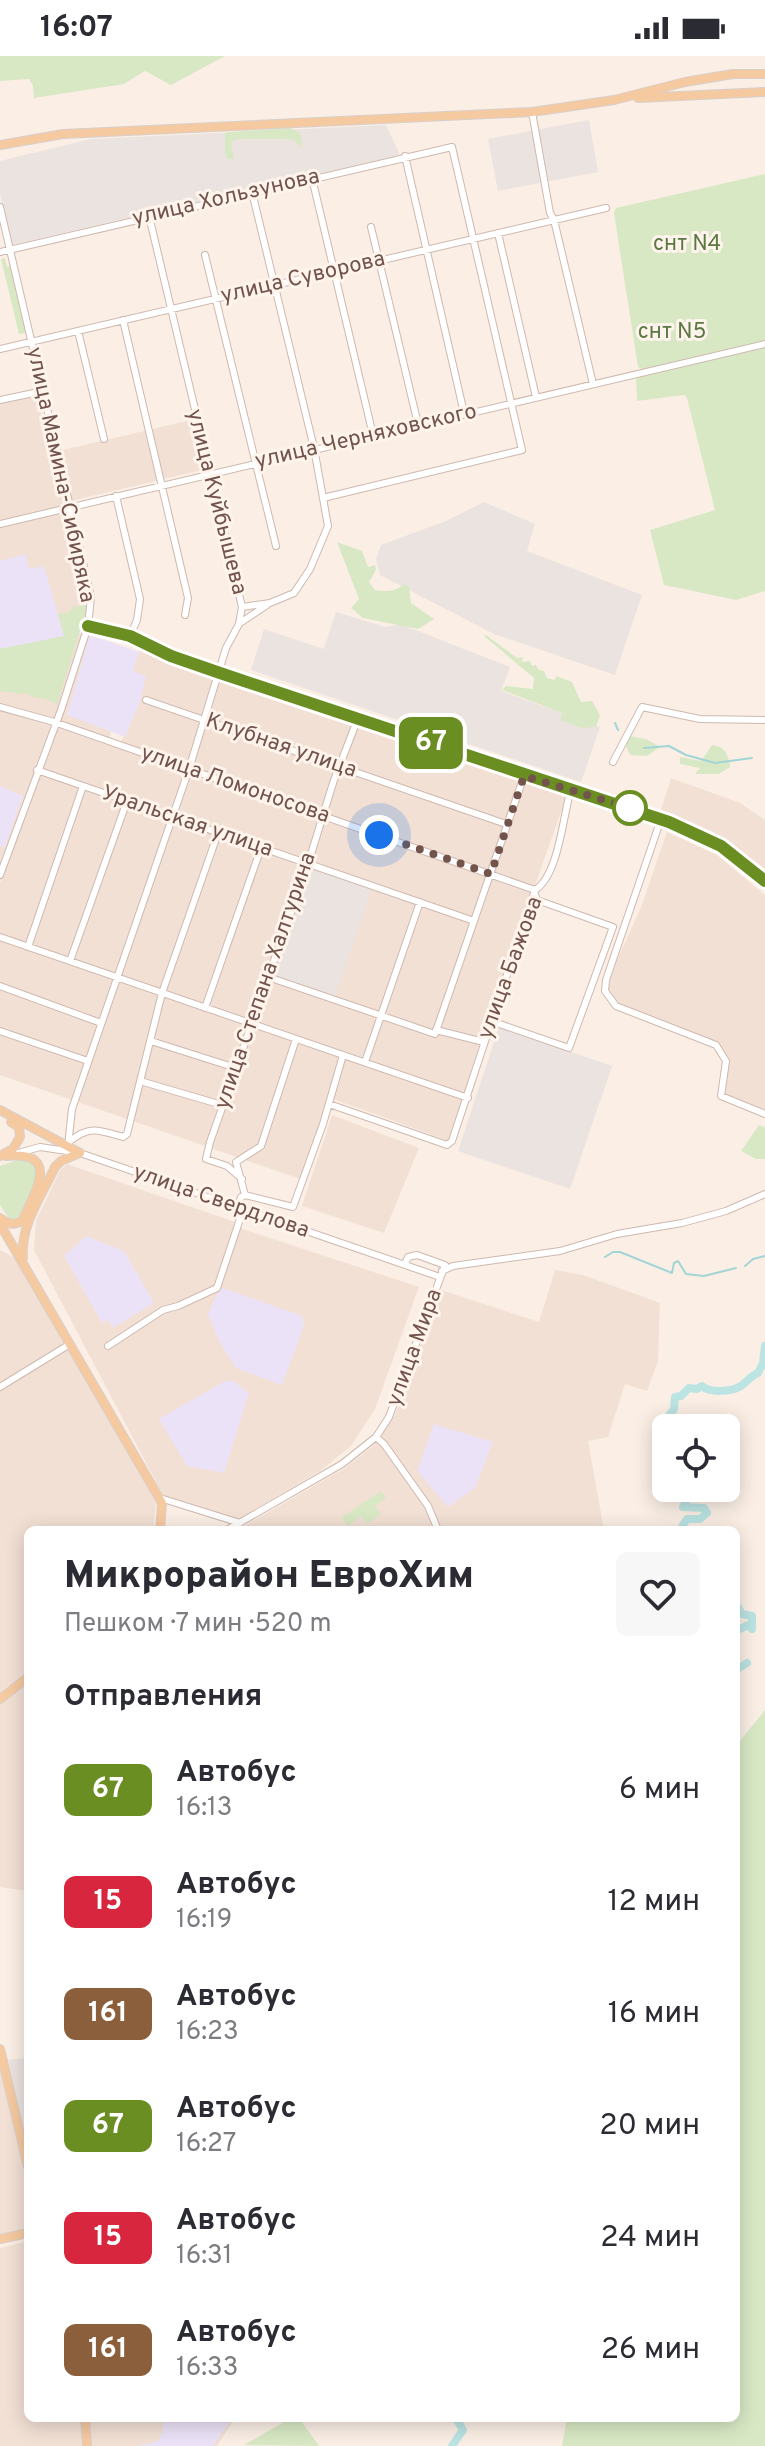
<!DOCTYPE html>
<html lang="ru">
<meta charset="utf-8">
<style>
:root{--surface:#fff;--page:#f7f7f7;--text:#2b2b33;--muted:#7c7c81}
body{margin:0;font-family:Overpass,sans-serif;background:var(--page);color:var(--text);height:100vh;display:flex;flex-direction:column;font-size:30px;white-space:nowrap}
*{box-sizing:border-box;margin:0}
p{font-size:26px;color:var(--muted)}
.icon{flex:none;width:44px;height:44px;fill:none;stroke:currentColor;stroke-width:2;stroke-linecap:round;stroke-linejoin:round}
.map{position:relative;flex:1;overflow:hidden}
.drawer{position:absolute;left:24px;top:1470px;width:716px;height:896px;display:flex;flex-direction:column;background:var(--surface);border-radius:12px;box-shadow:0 4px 20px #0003}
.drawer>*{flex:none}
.badge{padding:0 16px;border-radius:12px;font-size:28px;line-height:52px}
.tools{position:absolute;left:652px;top:1358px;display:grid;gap:16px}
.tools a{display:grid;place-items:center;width:88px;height:88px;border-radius:12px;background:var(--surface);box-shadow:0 4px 20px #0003;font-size:40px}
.you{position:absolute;width:40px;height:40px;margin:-20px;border:6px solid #fff;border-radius:50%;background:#1a73e8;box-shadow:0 0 0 12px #1a73e833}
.map>.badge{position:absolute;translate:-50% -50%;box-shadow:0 0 0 4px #fff}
h2{padding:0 40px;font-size:30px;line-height:72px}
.round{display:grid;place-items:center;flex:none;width:84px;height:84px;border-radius:12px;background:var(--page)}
.headline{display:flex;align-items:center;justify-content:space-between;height:136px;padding:0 40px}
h1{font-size:38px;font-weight:800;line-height:60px}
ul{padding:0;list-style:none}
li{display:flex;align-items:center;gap:24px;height:112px;padding:0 40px}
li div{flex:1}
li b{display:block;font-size:30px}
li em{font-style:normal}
li .badge{min-width:88px;font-weight:700;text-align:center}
.status{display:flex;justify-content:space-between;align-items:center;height:56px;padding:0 40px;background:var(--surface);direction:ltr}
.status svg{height:22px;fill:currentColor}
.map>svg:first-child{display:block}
.residential{fill:#f2e0d4}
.industrial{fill:#ebe3df}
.education{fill:#ece2f7}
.green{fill:#d8e8c4}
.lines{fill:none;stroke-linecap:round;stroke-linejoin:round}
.stream{stroke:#a2d5d5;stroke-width:2}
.river{stroke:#bbe4e3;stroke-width:8}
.minor-casing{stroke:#ceb8af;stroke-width:8}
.major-casing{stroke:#d8cfcd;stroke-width:10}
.minor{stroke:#fff;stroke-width:6}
.major{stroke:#f6caa1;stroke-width:8}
.line-casing{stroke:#fff;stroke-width:18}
.line{stroke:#6b8e23;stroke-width:12}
.walk{stroke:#73544c;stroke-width:8;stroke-dasharray:0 14.4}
.stop-dot{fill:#fff;stroke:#6b8e23;stroke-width:4}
.labels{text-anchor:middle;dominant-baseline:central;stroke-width:6;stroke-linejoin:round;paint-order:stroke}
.street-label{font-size:22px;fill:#73544c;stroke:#fef4eb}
.park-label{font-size:22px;fill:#5c7844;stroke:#fef4eb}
</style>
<div class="status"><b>16:07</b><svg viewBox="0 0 49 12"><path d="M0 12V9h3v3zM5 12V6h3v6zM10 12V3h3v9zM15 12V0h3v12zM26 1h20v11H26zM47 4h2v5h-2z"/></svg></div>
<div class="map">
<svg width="765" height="2390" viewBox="0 0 765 2390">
<rect width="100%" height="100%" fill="#fbefe5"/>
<path class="residential" d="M37 339 50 397 191 364 202 414 62 447 85 543 79 577 138 598 141 589 568 736 481 983 449 1085 333 1043 306 1125 0 1019V827L55 671 119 693 141 629 129 625 109 682 53 664 0 813V347Z
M671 722 740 747 765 764V813L717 778 661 754Z
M667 776 717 799 765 839V1055L724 1040 728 1003 718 986 617 948 608 935 611 917 640 854Z
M332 1059 419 1092 384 1177 302 1150Z
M67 1108 235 1166 243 1173 419 1231 375 1353 351 1390 320 1415 241 1461 235 1462 163 1439 34 1194 36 1165 60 1114Z
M0 1194 17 1203 63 1287 60 1292 0 1328Z
M555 1214 583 1219 660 1247 658 1305 647 1335 625 1328 608 1381 588 1385 604 1474H237L345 1412 374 1389 395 1359 441 1234 539 1266Z
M66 1294 70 1296 156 1447 153 1474H28V1614L0 1636V1333Z
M28 1626V1835L0 1831V1647Z
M0 2011 28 2133V2174L0 2180Z
M28 2185V2362H80L82 2390H0V2192Z
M89 2362H235L217 2390H91Z"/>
<path class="industrial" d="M589 64 598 116 498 135 488 83Z
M386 69 400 99 11 189 0 138V105L91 83Z
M484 446 535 468 527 495 642 539 615 619 494 578 380 519 376 503 381 489 446 465Z
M336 556 385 571 400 568 510 611 501 635 600 671 581 726 251 614 264 573 324 593Z
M310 810 372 831 334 942 273 920Z
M499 971 612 1010 570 1133 458 1095Z
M28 2002V2092L8 2004Z"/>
<path class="education" d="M25 498 29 513 44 510 64 580 0 593V505Z
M90 579 139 596 133 615 146 620 140 646 125 681 67 659Z
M0 730 23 740 5 791 0 790Z
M86 1180 124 1195 154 1247 113 1272 108 1264 102 1267 64 1200Z
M220 1231 302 1260 304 1270 282 1329 236 1312 220 1287 208 1258Z
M225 1325H233L249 1337 224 1417 187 1410 159 1363Z
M434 1368 493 1386 475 1432 448 1451 417 1415Z
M163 2362H230L232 2363 213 2390H139L158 2385 163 2376Z"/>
<path class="green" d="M0 0H225L171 29 145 15 124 28 34 42 33 30 29 23 0 25Z
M290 72 300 77 302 87 299 92 298 88 291 83H236L231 86 234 103H228L225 97V77L230 76Z
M765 118V286L642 313 638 311 614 157 616 152Z
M5 202 7 211 10 210 26 277 19 278 1 203Z
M765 289V535L736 544 664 529 650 474 715 454 687 342 684 339 637 345 636 319Z
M337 486 362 495 368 511 375 509 376 514 369 526 375 534C387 536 394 536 405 528L409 531 411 547 434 563 418 573 363 562 351 552 359 543Z
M88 549 57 649 52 645 29 640 28 637 22 638 0 635V593L64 580 58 558 70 556 72 551Z
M486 579 517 602 523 601 522 606 530 605 532 610 536 609 539 614 544 615 547 622 555 624 556 620 572 626 581 646 592 645 600 659 596 671 582 672 560 664 562 657 502 634 506 630 533 633 534 622 484 580Z
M630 680 646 683 660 691 647 700 630 699 626 690Z
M712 689C726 690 728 699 730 711L719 718H695L700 712 680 708V701L701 705Z
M672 760C707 773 737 790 765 815V821L721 787 670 764Z
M759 1069 765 1071V1103H756L741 1095Z
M20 1103 35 1107 39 1120 19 1163 10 1164 0 1149V1110Z
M381 1435 386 1442 375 1450 381 1458 367 1468 361 1460 348 1470 342 1461Z
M765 1654V2390H562L567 2362H736V1690Z
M291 2362H299L319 2390 244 2389Z"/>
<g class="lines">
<path class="stream" d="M615 667 618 674
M644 692 669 690 686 699 715 707 752 702
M605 1201 613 1196H620L672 1217 674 1207 678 1205 686 1218 704 1220 736 1212
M745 1210 753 1203 765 1200"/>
<path class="river" d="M679 1372 681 1365 672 1364 669 1360 674 1353 675 1341 681 1340 689 1332 697 1333 702 1330C710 1337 731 1336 741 1330 748 1325 750 1320 758 1317L763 1307 765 1290
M680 1474 687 1463H700L707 1457 704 1452 683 1451 694 1432
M736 1548 742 1558 752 1560V1573L748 1569 740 1573 736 1572
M736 1614 747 1607
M452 2390 463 2374 456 2362"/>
<defs>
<path id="minor" d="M532 56 550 157 554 164 593 328
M405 100 464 357
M312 122 373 379
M0 151 91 541 88 570 61 654 0 819
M371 171 418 368
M498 177 536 341
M0 196 452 91 522 394 323 442
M205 199 276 490
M123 264 188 542 185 559
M78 275 104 383
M0 293 606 152
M0 344 43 335
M116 440 140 543 137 564 130 580
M0 468 765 288
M242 551 270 547 294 537 310 513 328 470 314 392 252 136
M240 567 267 549
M88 570 130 580 171 600 220 617 669 766 721 790 765 825
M146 644 506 768
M0 651 54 666 535 834
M613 706 642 651 700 663 765 664
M37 714 474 865
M661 763 606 924 605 935 616 950 716 989 726 1005 721 1040 765 1058
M0 881 468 1042
M28 891 83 730
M70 905 127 745
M268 921 435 978 524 720
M0 930 101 967
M205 952 261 792
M491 965 569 992 613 871 537 844 535 838
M436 974 484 986
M0 975 88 1005
M151 985 236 1012
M365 1006 420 846
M140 1025 222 1049
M329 1048 447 1089 452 1085 535 834C559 819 563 759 571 733
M70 1085C90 1069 99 1074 123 1081L127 1078 162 937 218 777
M68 1090 72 1053 189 713 226 592 239 568 242 551 149 160
M15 1098 40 1091 80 1097 440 1221
M242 1123 227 1110 206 1103 210 1086 308 808 333 727 358 662
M245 1139 236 1106 261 1090 296 983
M237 1152 241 1141 245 1139 293 1151 323 1068 343 999
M442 1215 453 1210 560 1195 617 1178 682 1167 726 1155 765 1138
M108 1290 163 1254 178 1250 217 1232 243 1154
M0 1331 70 1288
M376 1381 384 1388 428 1450 438 1474
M160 1442 240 1467
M227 1474 342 1408 376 1381 389 1361 445 1209 417 1199 408 1201 405 1208"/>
<path id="major" d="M638 42 765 36
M0 89 63 78 532 56 614 44 685 26 733 18H765
M0 1054 80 1097
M0 1100 13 1093 20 1081 19 1071 11 1066
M0 1162C8 1168 13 1170 22 1165 35 1137 62 1094 6 1100
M0 1168 162 1447 160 1474
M23 1202C20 1169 42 1139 55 1111L61 1105 80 1097
M0 1643 28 1621
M0 1993 28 2111
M0 2183 28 2177
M85 2362 87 2390"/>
</defs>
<use href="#minor" class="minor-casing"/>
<use href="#major" class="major-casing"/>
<use href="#minor" class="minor"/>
<use href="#major" class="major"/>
</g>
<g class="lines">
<defs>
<path id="line" d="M88 570 130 580 171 600 220 617 669 766 721 790 765 825"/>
</defs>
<use href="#line" class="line-casing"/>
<use href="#line" class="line"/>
<path class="walk" d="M379 779 491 818 524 720 630 752"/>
</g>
<circle class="stop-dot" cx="630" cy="752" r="16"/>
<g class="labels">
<g class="street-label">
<text transform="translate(226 142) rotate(-13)">улица Хользунова</text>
<text transform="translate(303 222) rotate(-13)">улица Суворова</text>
<text transform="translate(366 381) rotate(-13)">улица Черняховского</text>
<text transform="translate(60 419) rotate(78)">улица Мамина-Сибиряка</text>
<text transform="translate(216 446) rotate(76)">улица Куйбышева</text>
<text transform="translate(281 690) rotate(19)">Клубная улица</text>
<text transform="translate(235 729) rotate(19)">улица Ломоносова</text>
<text transform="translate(187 766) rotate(19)">Уральская улица</text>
<text transform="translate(511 912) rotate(-70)">улица Бажова</text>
<text transform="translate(266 925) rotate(-71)">улица Степана Халтурина</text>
<text transform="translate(221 1146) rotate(19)">улица Свердлова</text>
<text transform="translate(415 1292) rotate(-70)">улица Мира</text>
</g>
<g class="park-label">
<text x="687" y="188">снт N4</text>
<text x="672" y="276">снт N5</text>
</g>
</g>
</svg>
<div class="tools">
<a><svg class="icon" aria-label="locate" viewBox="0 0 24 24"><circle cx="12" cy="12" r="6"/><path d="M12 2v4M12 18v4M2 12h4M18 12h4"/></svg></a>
</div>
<div class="you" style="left:379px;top:779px"></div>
<b class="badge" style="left:431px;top:687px;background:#6b8e23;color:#fff">67</b>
<section class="drawer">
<div class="headline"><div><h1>Микрорайон ЕвроХим</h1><p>Пешком · 7 мин · 520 m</p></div><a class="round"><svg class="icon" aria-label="heart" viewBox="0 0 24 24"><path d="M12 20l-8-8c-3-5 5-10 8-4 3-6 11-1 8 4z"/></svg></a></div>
<h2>Отправления</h2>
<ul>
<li><span class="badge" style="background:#6b8e23;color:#fff">67</span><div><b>Автобус</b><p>16:13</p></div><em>6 мин</em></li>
<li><span class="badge" style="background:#d7263d;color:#fff">15</span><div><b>Автобус</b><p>16:19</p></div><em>12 мин</em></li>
<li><span class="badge" style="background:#8b5e3c;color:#fff">161</span><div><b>Автобус</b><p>16:23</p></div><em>16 мин</em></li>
<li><span class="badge" style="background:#6b8e23;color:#fff">67</span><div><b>Автобус</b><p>16:27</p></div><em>20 мин</em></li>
<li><span class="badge" style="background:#d7263d;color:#fff">15</span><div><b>Автобус</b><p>16:31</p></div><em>24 мин</em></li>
<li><span class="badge" style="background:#8b5e3c;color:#fff">161</span><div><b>Автобус</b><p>16:33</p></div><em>26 мин</em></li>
</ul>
</section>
</div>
